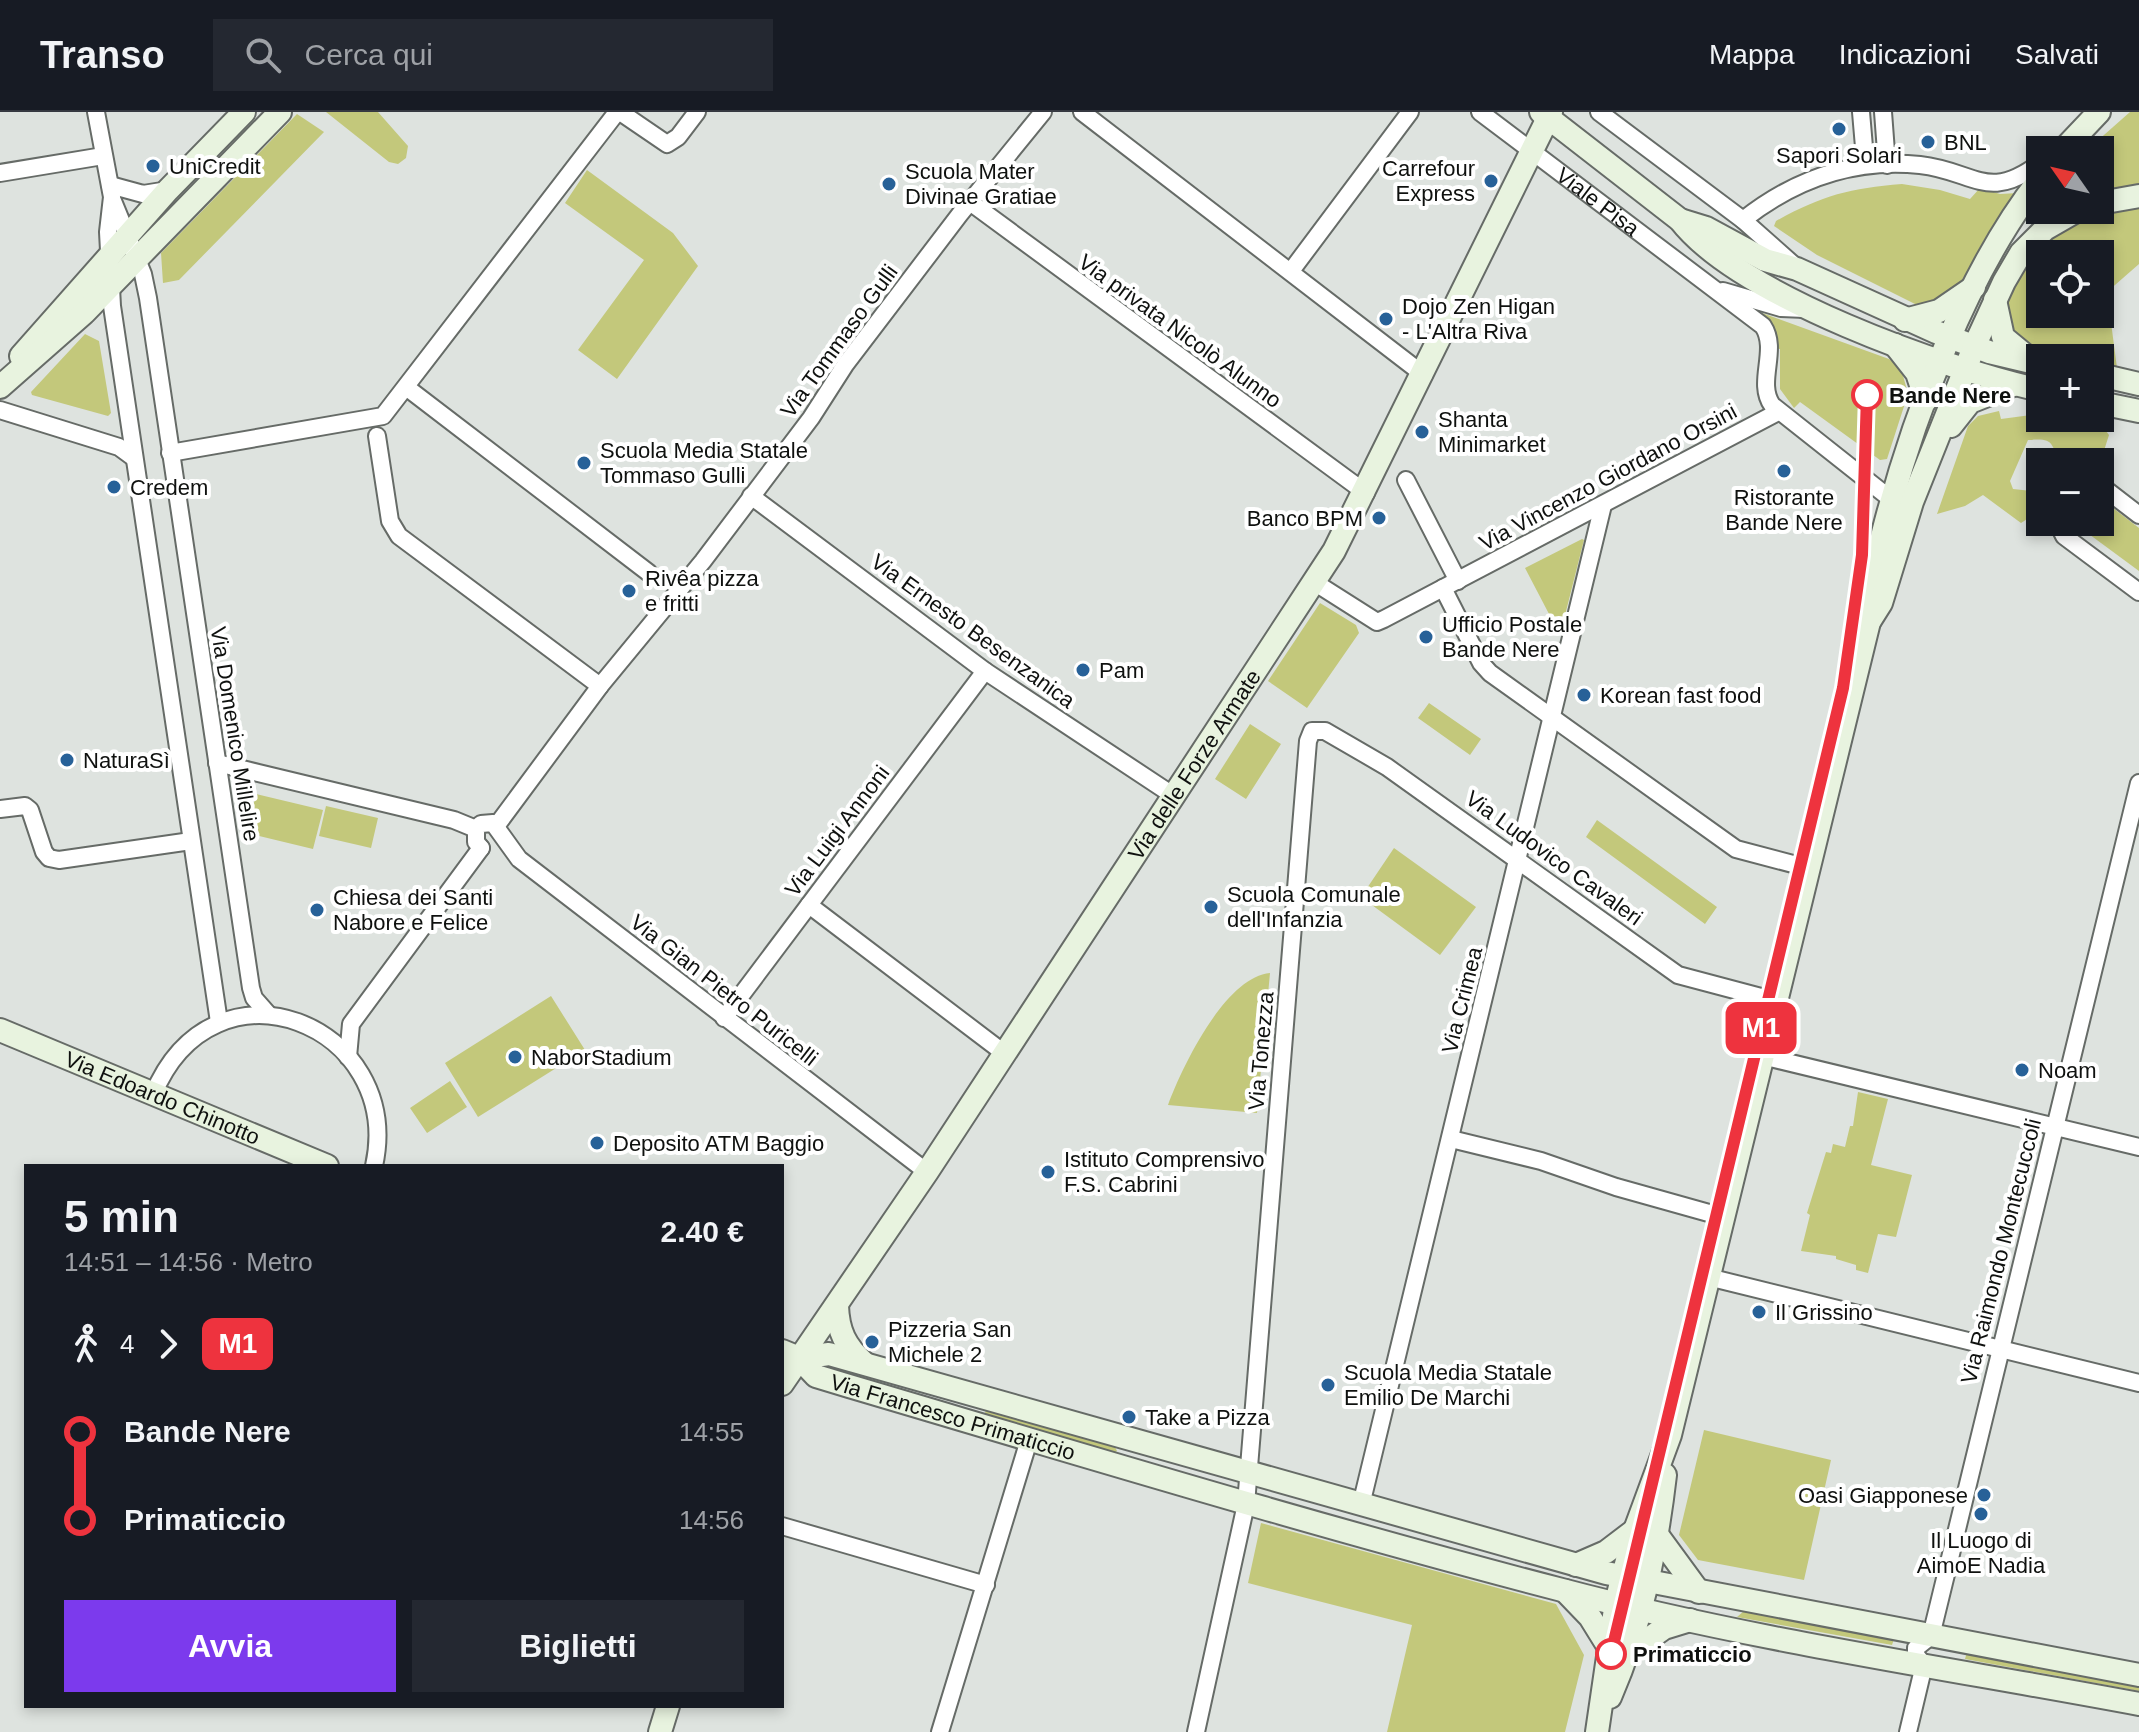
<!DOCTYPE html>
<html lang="it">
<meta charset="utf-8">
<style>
:root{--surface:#171b24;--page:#242831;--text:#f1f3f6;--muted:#9ea1a6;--line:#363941;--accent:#7c3aed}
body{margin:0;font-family:Helvetica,sans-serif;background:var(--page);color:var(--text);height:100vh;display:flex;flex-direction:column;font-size:30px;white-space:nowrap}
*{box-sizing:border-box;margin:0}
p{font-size:26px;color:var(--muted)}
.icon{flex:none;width:44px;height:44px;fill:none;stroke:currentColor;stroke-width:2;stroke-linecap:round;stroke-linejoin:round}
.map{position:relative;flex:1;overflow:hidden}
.drawer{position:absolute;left:24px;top:1052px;width:760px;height:544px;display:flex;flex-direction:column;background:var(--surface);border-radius:0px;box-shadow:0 4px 12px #0003}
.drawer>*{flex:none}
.badge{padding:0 16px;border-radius:12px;font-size:28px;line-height:52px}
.needle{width:52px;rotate:304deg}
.controls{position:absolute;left:2026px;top:24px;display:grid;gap:16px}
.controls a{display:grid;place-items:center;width:88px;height:88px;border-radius:0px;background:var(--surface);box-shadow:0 4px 12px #0003;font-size:40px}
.map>.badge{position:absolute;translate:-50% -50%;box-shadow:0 0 0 4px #fff}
.legs{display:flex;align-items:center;gap:12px;height:88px;padding:0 40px;font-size:26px}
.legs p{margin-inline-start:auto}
.headline{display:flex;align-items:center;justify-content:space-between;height:136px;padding:0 40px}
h1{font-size:44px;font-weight:800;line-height:60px}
.button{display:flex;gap:16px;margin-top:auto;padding:16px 40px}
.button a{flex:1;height:92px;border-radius:0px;background:var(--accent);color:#fff;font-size:32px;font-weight:800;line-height:92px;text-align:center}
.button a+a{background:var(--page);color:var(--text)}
ul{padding:0 40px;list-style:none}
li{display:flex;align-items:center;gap:28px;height:88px;font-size:30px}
li i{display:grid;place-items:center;width:12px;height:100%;margin:0 10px;background:currentColor}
li i::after{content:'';width:20px;height:20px;margin:-10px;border:6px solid;border-radius:50%;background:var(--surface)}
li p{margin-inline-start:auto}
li:first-child i{background:linear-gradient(#0000 50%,currentColor 0)}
li:last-child i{background:linear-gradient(currentColor 50%,#0000 0)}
header{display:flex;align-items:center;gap:48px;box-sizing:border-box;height:112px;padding:0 40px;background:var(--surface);border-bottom:2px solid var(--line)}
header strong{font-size:38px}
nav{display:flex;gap:44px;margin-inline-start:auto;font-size:28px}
.search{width:560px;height:72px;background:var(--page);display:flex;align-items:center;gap:20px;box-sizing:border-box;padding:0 28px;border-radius:0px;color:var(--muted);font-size:30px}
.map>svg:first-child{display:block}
.green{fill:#c3c87b;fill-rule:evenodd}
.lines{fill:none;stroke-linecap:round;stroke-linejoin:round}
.street-casing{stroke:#666b67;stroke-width:20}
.secondary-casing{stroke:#666b67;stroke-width:26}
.street{stroke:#fff;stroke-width:16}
.secondary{stroke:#e8f3df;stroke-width:22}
.line-1-casing{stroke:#fff;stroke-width:18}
.line-1{stroke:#ee333e;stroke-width:12}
.poi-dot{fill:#276198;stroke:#fff;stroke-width:3}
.stop-1-dot{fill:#fff;stroke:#ee333e;stroke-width:4}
.labels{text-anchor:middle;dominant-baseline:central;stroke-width:8;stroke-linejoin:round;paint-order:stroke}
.poi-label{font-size:22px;fill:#0f110f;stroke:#fff;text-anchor:start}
.street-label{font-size:22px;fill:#0f110f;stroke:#fff}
.stop-label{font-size:22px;font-weight:bold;fill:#0f110f;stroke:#fff;text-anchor:start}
</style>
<header>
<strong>Transo</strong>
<div class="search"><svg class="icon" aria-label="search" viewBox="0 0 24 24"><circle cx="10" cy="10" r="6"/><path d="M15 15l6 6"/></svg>Cerca qui</div>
<nav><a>Mappa</a><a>Indicazioni</a><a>Salvati</a></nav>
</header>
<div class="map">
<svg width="2139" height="1620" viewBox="0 0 2139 1620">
<rect width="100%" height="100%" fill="#dee3df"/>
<path class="green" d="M326 0H378L408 34 406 46 398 52 389 50Z
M2130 0H2139V72L2100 79V38H2087Z
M297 2 324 20 179 168 163 171 161 141Z
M587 58 673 121 698 154 617 267 578 238 644 148 565 91Z
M1902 72 1940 78 1970 87 1980 76 2000 82 2018 81 1984 128 1954 187 1917 193 1817 143 1774 114 1776 109C1821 84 1850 76 1902 72Z
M2139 96V152L2107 180 2117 256 2100 253V246H2065L2025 238 2001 205C2027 134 2064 104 2139 96ZM2040 142H2100V202H2040Z
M1751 197 1889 247 1901 256 1908 282 1887 347 1880 348 1800 290 1794 296 1780 277V237L1774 236Z
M85 222 99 229 111 301 108 304 32 283 31 280Z
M1999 299 2001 307 2031 303 2106 319 2109 323 2100 351 2081 344 2062 350C2048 331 2056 326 2028 328L2010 369 2013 377 2040 380C2040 392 2031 406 2021 411L1983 383 1965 394 1937 402 1968 314 1978 304Z
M2100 386 2139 416V459L2082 417 2083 410H2100Z
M1582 427 1584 428 1560 523 1525 456Z
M1320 491 1356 513 1359 521 1307 596 1268 569Z
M1429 591 1481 627 1470 643 1418 606Z
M1250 612 1281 632 1246 687 1215 667Z
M256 682 323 698 313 737 247 721Z
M326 694 378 706 371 736 319 724Z
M1597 708 1717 795 1705 812 1586 725Z
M1394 736 1476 795 1440 843 1361 785Z
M1270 861 1257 1001 1168 993C1182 955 1225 865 1270 861Z
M551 884 585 938 478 1005 445 951Z
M450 969 467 995 427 1021 410 996Z
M1858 980 1888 987 1871 1053 1912 1063 1896 1125 1878 1122 1868 1161 1856 1158V1153L1836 1147V1144L1801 1139 1810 1103 1807 1101 1826 1040 1831 1041 1833 1032 1845 1035 1850 1014H1853Z
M986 1298 1115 1335 1117 1339 1113 1342 984 1304Z
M1704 1318 1831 1348 1804 1468 1698 1448 1679 1423Z
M1261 1411 1556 1492 1584 1543 1565 1620H1387L1412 1513 1248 1471Z
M1744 1499 1894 1527 1892 1533 1737 1505Z
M1967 1540 2139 1572V1579L1965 1547Z"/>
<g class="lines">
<defs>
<g id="street">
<path d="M96 0 112 85 108 120 112 194 219 910"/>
<path d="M620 0 667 32 678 25 697 0"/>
<path d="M1082 0 1424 263"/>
<path id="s1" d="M1480 0 1763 214C1779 238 1756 270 1772 293L1892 388"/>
<path d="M1599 0 1743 108 1796 155"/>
<path d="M1861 0 1864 35"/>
<path d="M1883 0 1887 53"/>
<path d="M0 61 103 44"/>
<path d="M110 73 143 82 168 78"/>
<path d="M113 89 143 162 148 186 251 876 254 886 269 903"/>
<path d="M970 90 1366 381"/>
<path d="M1743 108C1795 67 1853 46 1920 53 1975 59 1987 91 2040 51"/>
<path d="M1291 159 1410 0"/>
<path d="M1723 179 1781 196 1805 197"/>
<path d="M406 275 649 461"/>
<path d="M0 298 119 335 134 346"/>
<path d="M377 324 390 409 399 424 600 574"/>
<path d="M170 341 383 304 617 0"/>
<path d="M1406 368 1458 469"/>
<path d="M2100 373 2139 403"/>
<path d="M751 384 985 559 1174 684"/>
<path d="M2057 410 2064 424 2139 480"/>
<path d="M1314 470 1377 510 1384 507 1778 300"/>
<path d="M1443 476 1481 551 1490 561 1736 737 1808 756"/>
<path d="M217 651 454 708 476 717"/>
<path d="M0 697 25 694 30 698 44 740 49 746 59 748 191 729"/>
<path d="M497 713 600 574 703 449 811 306 845 253 960 102 1043 0"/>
<path d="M481 736 476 730V717L481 712 493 711 519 747 927 1060"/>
<path d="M809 793 1004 941"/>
<path d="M724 906 985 559"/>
<path d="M1762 944 2139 1035"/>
<path d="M348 945 351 912 481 736"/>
<path d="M153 983C214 835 405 913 374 1054"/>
<path d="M1451 1027 1541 1049 1616 1075 1723 1105"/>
<path d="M1708 1165 2139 1271"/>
<path d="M1361 1393 1603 393"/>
<path d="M782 1414 986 1473"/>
<path d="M1931 1524 2139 671"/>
<path d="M1924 1553 1916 1543V1536L1931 1524"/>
<path d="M940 1620 1029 1328"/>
<path d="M1196 1620 1246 1392 1308 629 1312 619H1325L1387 655 1678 863 1776 889"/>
<path d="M1908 1620 1924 1553"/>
</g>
<g id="secondary">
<path d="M1541 0 1680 108C1739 184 1945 257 2040 278"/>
<path d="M2063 38 2099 0"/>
<path d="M2100 91 2139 84"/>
<path d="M1680 108 1706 116 1765 148 1797 157 1936 220 1989 240 2040 252"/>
<path d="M1995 188 2003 225 2031 248"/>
<path d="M1905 208 1939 199 1974 175"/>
<path d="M1895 233 1917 261 1926 288"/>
<path d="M21 244 168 78 244 0"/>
<path d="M2100 263 2139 272"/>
<path d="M0 275 84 201 280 0"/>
<path d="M2100 291 2139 299"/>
<path d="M1951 314 1970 290 2013 273"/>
<path d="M1869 510C1866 479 1876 451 1883 421 1912 307 1967 159 2040 67"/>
<path id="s2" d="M0 918 327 1054"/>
<path d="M837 1194C838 1219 845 1234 864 1251"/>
<path id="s3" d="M782 1239 799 1246 816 1264 849 1274C1086 1344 1323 1416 1562 1478 1751 1528 1947 1556 2139 1592"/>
<path d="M799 1246 829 1242 1606 1461 2139 1563"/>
<path id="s4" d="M782 1272 927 1060 1334 439 1551 0"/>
<path d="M1658 1424 1699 1480"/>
<path d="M1576 1453 1606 1440 1635 1418"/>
<path d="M1565 1479 1590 1505 1608 1534"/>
<path d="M1629 1541 1664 1516 1690 1508"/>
<path d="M1610 1585C1641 1514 1656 1440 1665 1363"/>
<path d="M660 1620 668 1594"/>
<path d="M1597 1620 1616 1490 1635 1418 1670 1323 1869 510 1881 491 1912 390 1974 235 2004 170 2021 141 2045 117 2078 98"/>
</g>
</defs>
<use href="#street" class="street-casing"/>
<use href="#secondary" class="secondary-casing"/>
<use href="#street" class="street"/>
<use href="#secondary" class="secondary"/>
</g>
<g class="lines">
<defs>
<path id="line-1" d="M1611 1542 1843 576 1862 443 1867 283"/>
</defs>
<use href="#line-1" class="line-1-casing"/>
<use href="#line-1" class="line-1"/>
</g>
<g class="poi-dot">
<circle cx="1839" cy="17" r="8"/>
<circle cx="1928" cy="30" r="8"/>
<circle cx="153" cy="54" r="8"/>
<circle cx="1491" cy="69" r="8"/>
<circle cx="889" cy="72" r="8"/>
<circle cx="1386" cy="207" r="8"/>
<circle cx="1422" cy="320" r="8"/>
<circle cx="584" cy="351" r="8"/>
<circle cx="1784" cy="359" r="8"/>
<circle cx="114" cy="375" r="8"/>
<circle cx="1379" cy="406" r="8"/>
<circle cx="629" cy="479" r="8"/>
<circle cx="1426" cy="525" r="8"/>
<circle cx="1083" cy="558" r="8"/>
<circle cx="1584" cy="583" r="8"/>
<circle cx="67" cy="648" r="8"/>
<circle cx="1211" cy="795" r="8"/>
<circle cx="317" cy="798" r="8"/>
<circle cx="515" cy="945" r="8"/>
<circle cx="2022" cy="958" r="8"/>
<circle cx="597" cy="1031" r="8"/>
<circle cx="1048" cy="1060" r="8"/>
<circle cx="1759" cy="1200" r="8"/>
<circle cx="872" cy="1230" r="8"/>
<circle cx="1328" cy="1273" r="8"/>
<circle cx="1129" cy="1305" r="8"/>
<circle cx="1984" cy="1383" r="8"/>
<circle cx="1981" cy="1402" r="8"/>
</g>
<g class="stop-1-dot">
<circle cx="1867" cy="283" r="14"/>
<circle cx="1611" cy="1542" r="14"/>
</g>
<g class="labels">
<g class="poi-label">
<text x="1944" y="30">BNL</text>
<text x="1839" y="43" text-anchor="middle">Sapori Solari</text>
<text x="169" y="54">UniCredit</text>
<text x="1475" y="56" text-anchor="end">Carrefour<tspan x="1475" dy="25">Express</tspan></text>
<text x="905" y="59">Scuola Mater<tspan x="905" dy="25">Divinae Gratiae</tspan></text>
<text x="1402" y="194">Dojo Zen Higan<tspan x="1402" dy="25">- L'Altra Riva</tspan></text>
<text x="1438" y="307">Shanta<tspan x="1438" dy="25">Minimarket</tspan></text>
<text x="600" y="338">Scuola Media Statale<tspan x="600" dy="25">Tommaso Gulli</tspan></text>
<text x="130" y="375">Credem</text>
<text x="1784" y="385" text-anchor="middle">Ristorante<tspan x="1784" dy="25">Bande Nere</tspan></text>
<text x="1363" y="406" text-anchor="end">Banco BPM</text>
<text x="645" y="466">Rivêa pizza<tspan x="645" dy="25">e fritti</tspan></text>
<text x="1442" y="512">Ufficio Postale<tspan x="1442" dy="25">Bande Nere</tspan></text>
<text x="1099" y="558">Pam</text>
<text x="1600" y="583">Korean fast food</text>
<text x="83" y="648">NaturaSì</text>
<text x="1227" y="782">Scuola Comunale<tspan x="1227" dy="25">dell'Infanzia</tspan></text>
<text x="333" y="785">Chiesa dei Santi<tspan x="333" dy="25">Nabore e Felice</tspan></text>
<text x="531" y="945">NaborStadium</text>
<text x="2038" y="958">Noam</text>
<text x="613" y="1031">Deposito ATM Baggio</text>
<text x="1064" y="1047">Istituto Comprensivo<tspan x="1064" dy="25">F.S. Cabrini</tspan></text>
<text x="1775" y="1200">Il Grissino</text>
<text x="888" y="1217">Pizzeria San<tspan x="888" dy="25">Michele 2</tspan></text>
<text x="1344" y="1260">Scuola Media Statale<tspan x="1344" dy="25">Emilio De Marchi</tspan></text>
<text x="1145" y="1305">Take a Pizza</text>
<text x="1968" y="1383" text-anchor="end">Oasi Giapponese</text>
<text x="1981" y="1428" text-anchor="middle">Il Luogo di<tspan x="1981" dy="25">AimoE Nadia</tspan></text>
</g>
<g class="street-label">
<text stroke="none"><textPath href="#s1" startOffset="148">Viale Pisa</textPath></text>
<text transform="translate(1180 219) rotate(36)">Via privata Nicolò Alunno</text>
<text transform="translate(839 229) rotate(-54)">Via Tommaso Gulli</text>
<text transform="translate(1608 365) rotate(-28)">Via Vincenzo Giordano Orsini</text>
<text transform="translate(973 519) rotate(36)">Via Ernesto Besenzanica</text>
<text transform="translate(235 622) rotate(81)">Via Domenico Millelire</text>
<text stroke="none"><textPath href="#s4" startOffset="744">Via delle Forze Armate</textPath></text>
<text transform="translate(837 719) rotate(-53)">Via Luigi Annoni</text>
<text transform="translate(1554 746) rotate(36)">Via Ludovico Cavaleri</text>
<text transform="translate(724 878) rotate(38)">Via Gian Pietro Puricelli</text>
<text transform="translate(1462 888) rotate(-76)">Via Crimea</text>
<text transform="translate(1261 939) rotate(-85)">Via Tonezza</text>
<text stroke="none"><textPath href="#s2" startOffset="176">Via Edoardo Chinotto</textPath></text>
<text transform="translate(2001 1139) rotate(-76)">Via Raimondo Montecuccoli</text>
<text stroke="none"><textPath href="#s3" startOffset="186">Via Francesco Primaticcio</textPath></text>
</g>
<g class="stop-label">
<text x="1889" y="283">Bande Nere</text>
<text x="1633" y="1542">Primaticcio</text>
</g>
</g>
</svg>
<div class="controls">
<a><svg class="needle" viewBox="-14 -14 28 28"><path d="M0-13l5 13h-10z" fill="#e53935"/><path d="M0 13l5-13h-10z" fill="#9ea1a6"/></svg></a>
<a><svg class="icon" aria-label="locate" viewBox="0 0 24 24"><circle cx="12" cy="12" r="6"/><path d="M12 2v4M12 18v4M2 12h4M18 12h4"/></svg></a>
<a>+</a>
<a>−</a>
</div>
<b class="badge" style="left:1761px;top:916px;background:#ee333e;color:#fff">M1</b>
<section class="drawer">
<div class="headline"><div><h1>5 min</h1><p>14:51 – 14:56 · Metro</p></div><b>2.40 €</b></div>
<div class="legs"><svg class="icon" aria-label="walk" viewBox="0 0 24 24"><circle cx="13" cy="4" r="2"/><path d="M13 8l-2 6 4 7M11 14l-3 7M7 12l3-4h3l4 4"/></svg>4<svg class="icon" aria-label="forward" viewBox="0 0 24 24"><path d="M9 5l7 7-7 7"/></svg><b class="badge" style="background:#ee333e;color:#fff">M1</b></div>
<ul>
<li><i style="color:#ee333e"></i><b>Bande Nere</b><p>14:55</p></li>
<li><i style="color:#ee333e"></i><b>Primaticcio</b><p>14:56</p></li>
</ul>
<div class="button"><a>Avvia</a><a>Biglietti</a></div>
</section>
</div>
